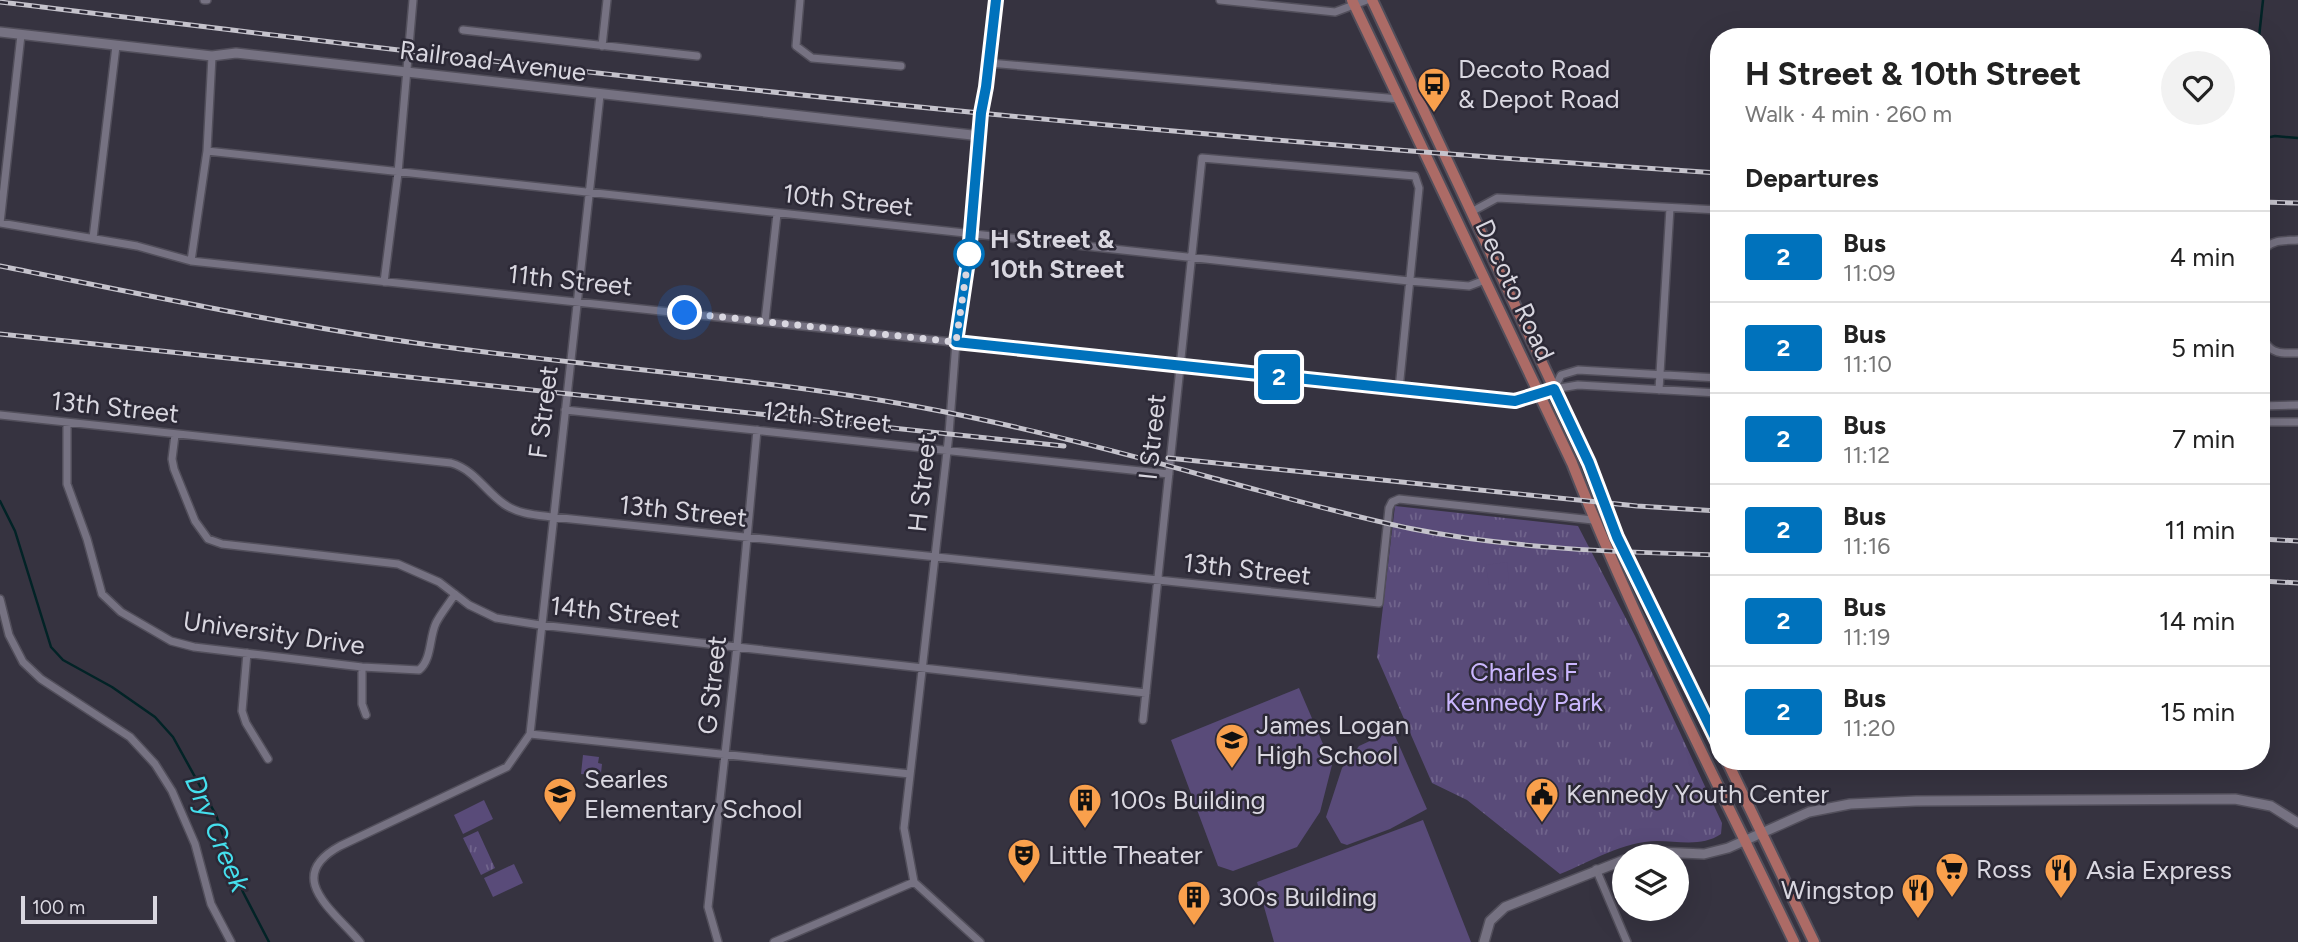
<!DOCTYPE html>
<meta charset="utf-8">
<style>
:root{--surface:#fff;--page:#f2f2f2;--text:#222;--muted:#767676;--line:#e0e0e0}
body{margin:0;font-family:Figtree,sans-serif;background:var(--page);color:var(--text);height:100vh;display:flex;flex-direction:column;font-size:26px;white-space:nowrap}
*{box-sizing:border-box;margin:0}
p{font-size:23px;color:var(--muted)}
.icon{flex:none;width:38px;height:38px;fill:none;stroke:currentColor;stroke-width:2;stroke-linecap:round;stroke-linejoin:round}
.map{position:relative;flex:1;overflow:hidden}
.details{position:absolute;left:1710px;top:28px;width:560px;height:742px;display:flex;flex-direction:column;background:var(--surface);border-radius:28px;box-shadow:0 7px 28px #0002}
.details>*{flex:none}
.badge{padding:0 14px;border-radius:5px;font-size:24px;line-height:46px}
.controls{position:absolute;left:1612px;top:844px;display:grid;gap:14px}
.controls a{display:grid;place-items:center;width:77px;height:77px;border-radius:50%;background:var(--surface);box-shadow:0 7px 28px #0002;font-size:35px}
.scale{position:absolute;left:21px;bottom:18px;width:136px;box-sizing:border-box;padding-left:7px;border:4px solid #d9d7e0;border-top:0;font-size:19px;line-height:24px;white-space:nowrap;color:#d9d7e0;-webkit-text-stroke:5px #2c2936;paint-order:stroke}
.you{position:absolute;width:35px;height:35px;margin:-18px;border:5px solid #fff;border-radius:50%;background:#1a73e8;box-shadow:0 0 0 10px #1a73e833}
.map>.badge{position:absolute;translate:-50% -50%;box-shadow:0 0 0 4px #fff}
h2{padding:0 35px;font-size:26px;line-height:63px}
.round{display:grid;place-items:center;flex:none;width:74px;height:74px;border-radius:37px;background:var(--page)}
.head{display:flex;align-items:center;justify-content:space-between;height:119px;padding:0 35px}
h1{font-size:33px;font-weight:700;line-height:52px}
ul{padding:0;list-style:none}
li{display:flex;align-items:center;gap:21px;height:91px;padding:0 35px;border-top:2px solid var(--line)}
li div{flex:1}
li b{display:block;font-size:26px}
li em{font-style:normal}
li .badge{min-width:77px;font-weight:700;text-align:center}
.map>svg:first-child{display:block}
.grass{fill:url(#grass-tufts)}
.pitch{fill:#594b79}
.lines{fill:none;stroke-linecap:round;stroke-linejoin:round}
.stream{stroke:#022326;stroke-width:2.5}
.minor-casing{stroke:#524f5b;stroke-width:10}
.tertiary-casing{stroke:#524f5b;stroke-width:12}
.primary-casing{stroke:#524f5b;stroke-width:14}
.minor{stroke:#767282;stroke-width:7}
.tertiary{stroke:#767282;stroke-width:9}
.primary{stroke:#ac6b66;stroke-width:10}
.rail-casing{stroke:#c5c3cc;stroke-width:5}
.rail{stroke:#2c2936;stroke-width:2.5;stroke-dasharray:8;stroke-linecap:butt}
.line-casing{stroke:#fff;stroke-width:16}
.line{stroke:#0072bc;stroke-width:10}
.walk{stroke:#d9d7e0;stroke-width:7;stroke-dasharray:0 12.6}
.stop-dot{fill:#fff;stroke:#0072bc;stroke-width:3.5}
.labels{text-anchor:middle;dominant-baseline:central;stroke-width:5;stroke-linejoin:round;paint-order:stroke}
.street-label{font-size:26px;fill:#d9d7e0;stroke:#2c2936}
.poi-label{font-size:26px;fill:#d9d7e0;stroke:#2c2936;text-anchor:start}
.stop-label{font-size:26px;font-weight:bold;fill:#d9d7e0;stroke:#2c2936;text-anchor:start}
.park-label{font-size:26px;fill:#cbb7fe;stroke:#2c2936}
.water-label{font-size:28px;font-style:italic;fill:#45dfed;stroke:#2c2936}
</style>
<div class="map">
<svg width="2298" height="942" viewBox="0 0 2298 942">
<defs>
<pattern id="grass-tufts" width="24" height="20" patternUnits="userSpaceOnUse" patternTransform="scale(1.75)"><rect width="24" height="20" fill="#594b79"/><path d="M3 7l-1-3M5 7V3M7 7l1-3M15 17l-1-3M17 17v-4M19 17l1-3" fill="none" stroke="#70648c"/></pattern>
</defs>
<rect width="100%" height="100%" fill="#363340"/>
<path class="grass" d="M1395 506 1578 526 1635 636 1722 823 1721 834C1702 847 1679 841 1657 841 1624 841 1590 862 1560 874L1467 800 1432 783 1377 657Z
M583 755 599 757 598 763 602 764 601 773 594 775 581 774Z
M478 831 495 868 481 875 463 838Z"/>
<path class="pitch" d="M1507 562 1509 582 1489 585 1486 565Z
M1299 688 1332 765 1320 812 1297 847 1233 871 1218 866 1171 740Z
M1385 734 1395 736 1427 809 1390 829 1347 845 1341 843 1326 817 1342 768 1359 746Z
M484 800 493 819 463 834 454 815Z
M1423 820 1471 942H1274L1257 882Z
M514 864 523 883 493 897 484 878Z"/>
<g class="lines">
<path class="stream" d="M2259 37 2263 0
M2261 139 2275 136 2298 138
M0 501 15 531 51 647 63 660 112 687 155 717 173 737 216 815 243 892 269 942"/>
<defs>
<path id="minor" d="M204 0H207
M800 0 796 46 812 58 901 66
M1220 0 1335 12 1367 0
M463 30 697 56
M602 46 607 0
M989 63 1399 99
M207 151 1409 281 1469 286 1485 280
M1473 211 1497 198 1718 210
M0 223 137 246 191 261 1515 402 1554 389 1578 385 1718 393
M0 223 21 35
M93 238 116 46
M2298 240C2285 241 2275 239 2265 248V342C2273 355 2284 353 2298 353
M191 261 207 151 212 56
M384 282 398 173 413 0
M765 321 777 214
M1554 389 1561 375 1578 370 1718 378
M1659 390 1670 208
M2261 406 2298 405
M565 410 1169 474
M0 415 451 463C475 470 485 491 504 504 518 514 536 515 552 517L1379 603 1389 508 1392 502 1399 499 1593 520
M2261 422H2298
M67 423V484L87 539 102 594 121 612 171 641 194 647 362 667 419 670C432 659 429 638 436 623 441 613 449 604 455 594
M175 435 172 459 174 469 195 521 208 539 222 544 398 564 439 582 469 605 496 618 540 625 1146 693
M0 599 9 635 23 662 41 679 130 737 155 764 172 791 195 844 211 904 231 942
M247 653 242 711 246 723 268 759
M362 667V704L366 715
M1143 720 1202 158 1415 176 1419 188 1399 389
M530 734 910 774
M1596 869 1627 942
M360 942C333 910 283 877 340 846L507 767 530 734 600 95
M718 942 708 907 737 646 757 430
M774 942 914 882
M980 942 914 882 904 828 949 434 956 342 969 254 981 113 986 87 996 0"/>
<path id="tertiary" d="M0 32 212 56 236 53 981 136
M1636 856 1658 852 1704 854 1728 848 1809 812 1850 804 1916 801 2235 799 2271 806 2298 823
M1484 942 1490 921 1505 907 1624 860"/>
<path id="primary" d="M1352 0 1572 463C1636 627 1718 783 1794 942
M1372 0 1589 463 1613 528 1718 743
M1727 761 1814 942"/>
</defs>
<use href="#minor" class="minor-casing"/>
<use href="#tertiary" class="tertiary-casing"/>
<use href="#primary" class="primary-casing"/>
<use href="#minor" class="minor"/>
<use href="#tertiary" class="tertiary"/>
<use href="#primary" class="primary"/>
<defs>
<path id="rail" d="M0 2C233 30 465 59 698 84 1038 121 1378 151 1718 173
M2261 202 2298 203
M0 266C141 294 281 324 423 344 588 367 755 377 919 407 1017 425 1113 450 1209 477 1277 495 1344 515 1413 529 1514 549 1616 552 1718 555
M0 334 1064 446
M1168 458 1637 506 1718 511
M2261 539 2298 541
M2261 581 2298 583"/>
</defs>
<use href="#rail" class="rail-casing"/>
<use href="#rail" class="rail"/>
</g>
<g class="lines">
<defs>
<path id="line" d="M996 0 986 87 981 113 969 254 956 342 1515 401 1554 389 1589 463 1617 537 1718 743"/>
</defs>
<use href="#line" class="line-casing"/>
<use href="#line" class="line"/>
<path class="walk" d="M685 313 956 342 969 254"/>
</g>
<defs>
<symbol id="bus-pin" viewBox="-11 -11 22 30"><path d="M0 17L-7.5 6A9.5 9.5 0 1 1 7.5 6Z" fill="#f9a04c" stroke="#2c2936"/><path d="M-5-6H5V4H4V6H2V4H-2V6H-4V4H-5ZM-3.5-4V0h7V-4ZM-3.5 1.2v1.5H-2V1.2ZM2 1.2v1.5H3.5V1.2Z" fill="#111"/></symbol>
<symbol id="school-pin" viewBox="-11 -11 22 30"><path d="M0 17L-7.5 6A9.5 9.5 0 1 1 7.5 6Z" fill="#f9a04c" stroke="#2c2936"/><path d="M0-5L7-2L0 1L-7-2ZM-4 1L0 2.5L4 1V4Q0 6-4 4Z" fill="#111"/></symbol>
<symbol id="civic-pin" viewBox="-11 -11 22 30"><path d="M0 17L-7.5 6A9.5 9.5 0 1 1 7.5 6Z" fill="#f9a04c" stroke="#2c2936"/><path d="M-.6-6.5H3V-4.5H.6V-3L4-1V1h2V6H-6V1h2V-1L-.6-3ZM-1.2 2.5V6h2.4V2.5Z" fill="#111"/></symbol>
<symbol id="building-pin" viewBox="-11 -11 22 30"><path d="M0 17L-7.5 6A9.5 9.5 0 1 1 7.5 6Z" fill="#f9a04c" stroke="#2c2936"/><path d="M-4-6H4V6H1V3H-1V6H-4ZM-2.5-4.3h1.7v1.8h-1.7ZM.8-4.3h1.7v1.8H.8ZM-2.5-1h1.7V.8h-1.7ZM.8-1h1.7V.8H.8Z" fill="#111"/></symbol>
<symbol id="theatre-pin" viewBox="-11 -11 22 30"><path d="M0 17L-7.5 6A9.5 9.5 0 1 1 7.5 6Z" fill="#f9a04c" stroke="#2c2936"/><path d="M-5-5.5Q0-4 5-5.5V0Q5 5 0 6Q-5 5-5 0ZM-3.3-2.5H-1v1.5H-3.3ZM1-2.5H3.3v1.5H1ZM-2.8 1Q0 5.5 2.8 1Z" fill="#111"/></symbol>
<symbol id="supermarket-pin" viewBox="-11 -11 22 30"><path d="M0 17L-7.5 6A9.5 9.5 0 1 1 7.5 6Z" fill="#f9a04c" stroke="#2c2936"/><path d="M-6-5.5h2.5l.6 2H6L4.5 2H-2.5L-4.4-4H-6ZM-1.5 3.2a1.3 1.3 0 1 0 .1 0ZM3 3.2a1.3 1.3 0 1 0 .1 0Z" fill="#111"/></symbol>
<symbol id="restaurant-pin" viewBox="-11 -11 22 30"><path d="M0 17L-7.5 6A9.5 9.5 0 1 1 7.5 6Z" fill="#f9a04c" stroke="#2c2936"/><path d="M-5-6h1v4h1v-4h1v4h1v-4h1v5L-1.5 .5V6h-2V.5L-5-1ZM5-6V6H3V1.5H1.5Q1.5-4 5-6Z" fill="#111"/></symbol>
</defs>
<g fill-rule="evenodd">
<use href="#bus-pin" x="1415" y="65" width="38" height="52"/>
<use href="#school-pin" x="1213" y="721" width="38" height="52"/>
<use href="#school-pin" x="541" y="775" width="38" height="52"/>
<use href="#civic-pin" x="1523" y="775" width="38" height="52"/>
<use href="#building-pin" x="1066" y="781" width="38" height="52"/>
<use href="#theatre-pin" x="1005" y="836" width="38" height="52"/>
<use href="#supermarket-pin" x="1933" y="850" width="38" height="52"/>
<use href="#restaurant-pin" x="2042" y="851" width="38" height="52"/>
<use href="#restaurant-pin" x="1899" y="871" width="38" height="52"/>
<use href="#building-pin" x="1175" y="878" width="38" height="52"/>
</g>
<circle class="stop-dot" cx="969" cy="254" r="14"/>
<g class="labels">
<g class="street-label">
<text transform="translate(493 61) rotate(7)">Railroad Avenue</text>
<text transform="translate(848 200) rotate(6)">10th Street</text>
<text transform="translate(570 280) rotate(6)">11th Street</text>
<text transform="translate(1515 290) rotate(65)">Decoto Road</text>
<text transform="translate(115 407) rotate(6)">13th Street</text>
<text transform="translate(543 412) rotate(-83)">F Street</text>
<text transform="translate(827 417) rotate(6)">12th Street</text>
<text transform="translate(1152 437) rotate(-84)">I Street</text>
<text transform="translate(922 483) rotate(-84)">H Street</text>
<text transform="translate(683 511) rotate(6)">13th Street</text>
<text transform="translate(1247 569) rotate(6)">13th Street</text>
<text transform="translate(615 612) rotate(6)">14th Street</text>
<text transform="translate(274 633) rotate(8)">University Drive</text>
<text transform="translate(712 685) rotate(-84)">G Street</text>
</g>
<g class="poi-label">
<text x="1458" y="69">Decoto Road<tspan x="1458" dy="30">&amp; Depot Road</tspan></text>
<text x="1256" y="725">James Logan<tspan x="1256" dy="30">High School</tspan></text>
<text x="584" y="779">Searles<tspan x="584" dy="30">Elementary School</tspan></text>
<text x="1566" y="794">Kennedy Youth Center</text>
<text x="1110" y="800">100s Building</text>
<text x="1048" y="855">Little Theater</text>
<text x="1976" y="869">Ross</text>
<text x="2086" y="870">Asia Express</text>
<text x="1894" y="890" text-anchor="end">Wingstop</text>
<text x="1218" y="897">300s Building</text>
</g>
<g class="stop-label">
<text x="990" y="239">H Street &amp;<tspan x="990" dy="30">10th Street</tspan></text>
</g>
<g class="park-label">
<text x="1524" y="672">Charles F<tspan x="1524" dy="30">Kennedy Park</tspan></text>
</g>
<g class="water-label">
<text transform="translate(218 833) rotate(67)">Dry Creek</text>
</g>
</g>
</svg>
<div class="controls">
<a><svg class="icon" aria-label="layers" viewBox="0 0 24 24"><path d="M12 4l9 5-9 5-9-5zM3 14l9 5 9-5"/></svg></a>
</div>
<div class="scale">100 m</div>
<div class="you" style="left:685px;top:313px"></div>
<b class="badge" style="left:1279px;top:377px;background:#0072bc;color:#fff">2</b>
<section class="details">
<div class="head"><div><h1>H Street &amp; 10th Street</h1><p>Walk · 4 min · 260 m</p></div><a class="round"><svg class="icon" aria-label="heart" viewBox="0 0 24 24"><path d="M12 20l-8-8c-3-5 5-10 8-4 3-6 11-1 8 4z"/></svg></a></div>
<h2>Departures</h2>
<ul>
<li><span class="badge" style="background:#0072bc;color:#fff">2</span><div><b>Bus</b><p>11:09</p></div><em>4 min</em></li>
<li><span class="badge" style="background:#0072bc;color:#fff">2</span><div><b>Bus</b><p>11:10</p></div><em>5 min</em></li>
<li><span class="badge" style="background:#0072bc;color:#fff">2</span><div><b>Bus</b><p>11:12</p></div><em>7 min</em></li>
<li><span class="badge" style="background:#0072bc;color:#fff">2</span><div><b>Bus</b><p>11:16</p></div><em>11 min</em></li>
<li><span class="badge" style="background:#0072bc;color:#fff">2</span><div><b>Bus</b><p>11:19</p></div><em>14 min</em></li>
<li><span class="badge" style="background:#0072bc;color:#fff">2</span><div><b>Bus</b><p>11:20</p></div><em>15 min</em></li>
</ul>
</section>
</div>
